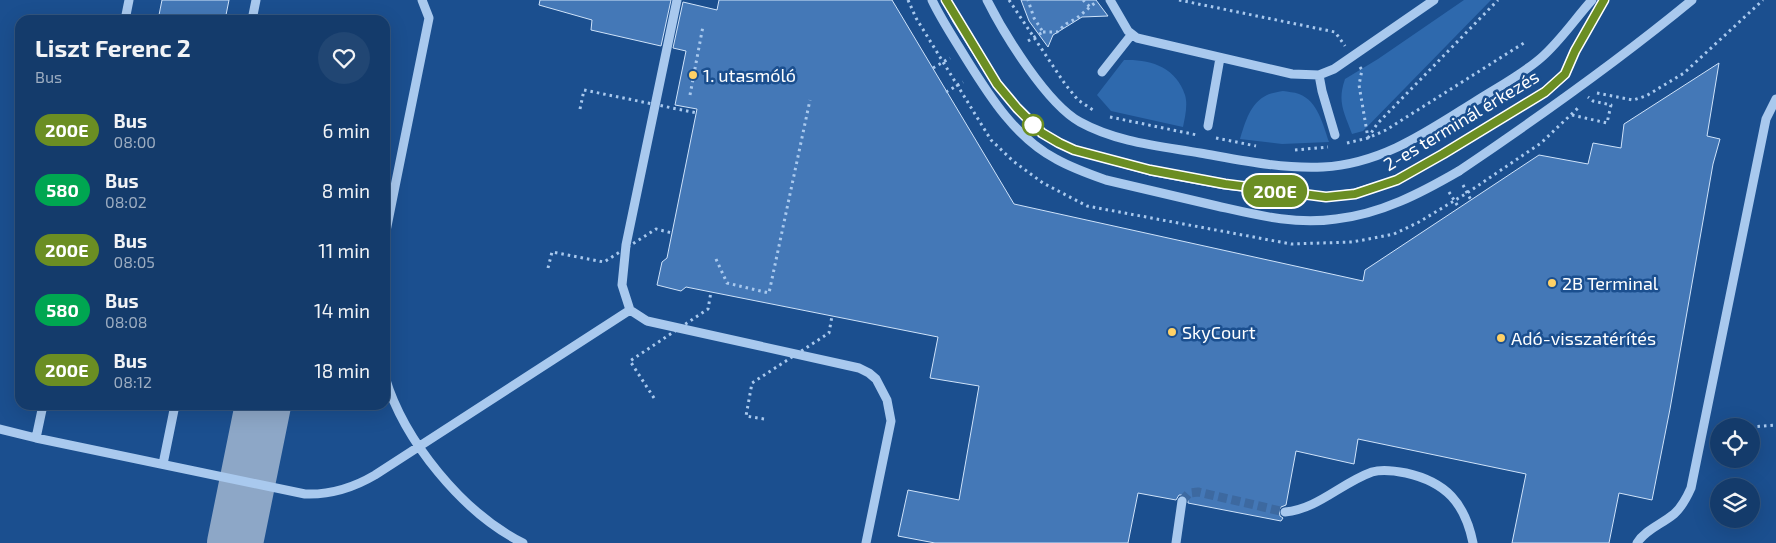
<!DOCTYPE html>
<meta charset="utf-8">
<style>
:root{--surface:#143b6b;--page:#214673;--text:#f1f3f6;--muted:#9dadc1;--line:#33557e}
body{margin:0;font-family:"Exo 2",sans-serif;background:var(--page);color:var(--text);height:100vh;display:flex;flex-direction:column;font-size:19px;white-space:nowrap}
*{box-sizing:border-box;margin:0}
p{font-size:16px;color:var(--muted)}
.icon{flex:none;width:28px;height:28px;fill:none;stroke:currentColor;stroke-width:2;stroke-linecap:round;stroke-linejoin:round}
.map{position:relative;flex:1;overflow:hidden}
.details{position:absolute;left:15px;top:15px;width:375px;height:395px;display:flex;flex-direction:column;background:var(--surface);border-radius:15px;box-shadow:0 5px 20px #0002,0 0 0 1px var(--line)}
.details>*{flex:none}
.badge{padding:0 10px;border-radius:16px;font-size:18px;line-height:32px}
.tools{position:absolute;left:1710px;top:418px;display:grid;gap:10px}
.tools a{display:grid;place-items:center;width:50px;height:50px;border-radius:50%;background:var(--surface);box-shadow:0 5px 20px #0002,0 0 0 1px var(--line);font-size:25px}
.map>.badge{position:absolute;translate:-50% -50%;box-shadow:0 0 0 2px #fff}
.round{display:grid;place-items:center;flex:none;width:52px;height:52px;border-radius:26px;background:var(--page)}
.summary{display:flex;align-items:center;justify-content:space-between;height:85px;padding:0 20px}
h1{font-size:24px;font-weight:700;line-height:38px}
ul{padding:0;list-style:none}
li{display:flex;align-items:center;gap:15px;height:60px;padding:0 20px}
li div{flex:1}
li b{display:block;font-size:19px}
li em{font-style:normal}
li .badge{min-width:55px;font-weight:700;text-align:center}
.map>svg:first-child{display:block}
.green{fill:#2e69ad}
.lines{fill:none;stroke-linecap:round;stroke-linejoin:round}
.taxiway{stroke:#8da7c7;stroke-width:56}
.building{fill:#4478b7;stroke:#cfe3fa}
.minor-tunnel{stroke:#3d69a0;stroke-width:9;stroke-dasharray:9 4.5;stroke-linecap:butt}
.path{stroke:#a9c9ee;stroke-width:3;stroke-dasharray:2.5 4;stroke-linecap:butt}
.minor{stroke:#a9c9ee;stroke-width:9}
.path-bridge{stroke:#a9c9ee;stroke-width:3;stroke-dasharray:2.5 4;stroke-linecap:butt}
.minor-bridge{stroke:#a9c9ee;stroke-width:9}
.line-casing{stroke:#fff;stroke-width:11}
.line{stroke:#6b8e23;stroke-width:8}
.poi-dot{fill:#ffd166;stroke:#1b4f8f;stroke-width:2}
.stop-dot{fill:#fff;stroke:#6b8e23;stroke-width:2.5}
.labels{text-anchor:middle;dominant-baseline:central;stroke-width:5;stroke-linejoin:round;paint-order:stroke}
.poi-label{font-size:18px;fill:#fff;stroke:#1b4f8f;text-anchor:start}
.street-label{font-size:18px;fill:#fff;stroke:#1b4f8f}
</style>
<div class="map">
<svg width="1776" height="543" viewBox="0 0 1776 543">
<rect width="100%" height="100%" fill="#1b4f8f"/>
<path class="green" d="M1464 0H1491L1363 131 1352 134C1344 112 1337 102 1345 79L1378 59Z
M1124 60C1150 59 1176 67 1185 95 1188 105 1185 117 1183 127L1111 111 1097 95Z
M1283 91C1288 92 1294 92 1299 94 1318 101 1323 125 1329 142L1282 144 1240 139C1245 123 1250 103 1267 95 1271 93 1278 92 1283 91Z"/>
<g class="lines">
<path class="taxiway" d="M235 543 263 405"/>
</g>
<path class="building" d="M162 0H229L225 20H158Z
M540 0H671L661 46 591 30 592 20 539 5Z
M719 0H892L1014 204 1363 281 1365 270 1539 155 1588 164 1593 143 1621 148 1624 124 1719 63 1707 136 1720 139 1713 164 1670 409 1652 500 1619 493 1609 543H1512L1526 474 1358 439 1354 464 1296 451 1286 505 1281 507 1279 510 1280 516 1283 518 1281 521 1188 503V498L1183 495H1179L1176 500 1138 493 1128 543H935L898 536 908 490 959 500 979 386 930 378 938 337 686 287 681 291 657 285 662 262 667 258 697 109 675 105 686 51 673 48 683 2 717 10Z
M1021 0H1096L1108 16 1082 17 1053 35 1048 47 1029 21Z"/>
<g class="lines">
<path class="minor-tunnel" d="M1182 501 1189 493 1198 492 1285 512"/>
<path class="path" d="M908 0 916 18 991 140 1013 161 1043 183 1087 206 1291 244 1352 242 1374 238 1394 234 1419 222 1467 193 1541 143 1579 107
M1009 0 1065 84 1078 100 1093 110
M1083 0 1090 7 1096 2
M1179 0 1335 32 1345 46
M1043 32H1057L1066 24 1077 18 1090 7
M1028 41 1043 32 1034 18 1028 0
M1360 67 1362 70 1359 85 1368 138
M946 92 963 82
M1597 93 1633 100 1646 96 1684 73 1763 0
M690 95 703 26
M1572 115 1607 123 1611 105 1593 101 1588 97
M1110 117 1197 135
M1216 138 1256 146
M1368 138 1377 124 1498 0
M1347 143 1368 138 1386 130 1527 41
M1295 150 1328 147
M1463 185 1471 200
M716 259 727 283 769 293 810 100
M1751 427 1776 425"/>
<path class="minor" d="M677 0 626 245 622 285 630 310 647 321 859 368 869 373 876 379 887 400 891 421 866 543
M946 0 956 19 997 84 1009 99 1042 133 1059 143 1074 150 1150 171 1225 185 1326 197 1355 193 1397 180 1443 154 1545 92 1565 75 1575 51 1604 0
M987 0C1004 34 1047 104 1080 122 1116 142 1159 146 1200 153 1240 160 1281 169 1323 167 1382 164 1428 131 1476 101 1498 87 1523 74 1542 57 1561 40 1575 19 1592 0
M1110 0 1128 31 1137 38 1292 74 1319 75 1334 69 1434 0
M125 20 129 0
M252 20 256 0
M1102 72 1132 34
M1319 75 1322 91 1335 135
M1208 126 1220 58
M1459 171C1539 117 1618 61 1692 0
M385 236 429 18 422 0
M385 377C404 441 463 513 523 543
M0 429 36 438 305 494C331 495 353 488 375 475L630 310
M36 438 43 405
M163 464 175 405
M1285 512C1318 509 1341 483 1372 472 1382 469 1396 471 1406 473 1446 482 1465 503 1473 543
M1176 543 1182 501
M1637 543C1645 530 1662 524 1674 514 1682 507 1687 497 1691 488L1766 119 1776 99"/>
<path class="path-bridge" d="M933 68 950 58
M580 109 584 90 697 113
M1449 192 1459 208
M548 268 552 252 604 262 656 229 672 233
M654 398 630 361 708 309 711 292
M764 419 746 416 752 383 829 333 832 316"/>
<path class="minor-bridge" d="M932 0C942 21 955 40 967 60 990 97 1016 138 1056 159 1072 168 1089 174 1106 180 1143 189 1180 197 1217 206 1257 215 1295 225 1336 219 1381 214 1421 193 1459 171"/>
</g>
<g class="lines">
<defs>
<path id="line" d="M946 0 997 84 1017 108 1042 133 1059 143 1074 150 1150 170 1225 184 1326 197 1355 194 1397 180 1443 154 1545 92 1565 74 1575 51 1604 0"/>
</defs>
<use href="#line" class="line-casing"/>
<use href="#line" class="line"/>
</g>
<g class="poi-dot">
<circle cx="693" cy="75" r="5"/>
<circle cx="1552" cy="283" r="5"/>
<circle cx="1172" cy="332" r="5"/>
<circle cx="1501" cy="338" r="5"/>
</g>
<circle class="stop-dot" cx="1033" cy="125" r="10"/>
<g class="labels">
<g class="poi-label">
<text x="703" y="75">1. utasmóló</text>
<text x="1562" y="283">2B Terminal</text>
<text x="1182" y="332">SkyCourt</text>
<text x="1511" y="338">Adó-visszatérítés</text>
</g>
<g class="street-label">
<text transform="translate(1461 120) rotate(-31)">2-es terminál érkezés</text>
</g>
</g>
</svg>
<div class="tools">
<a><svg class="icon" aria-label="locate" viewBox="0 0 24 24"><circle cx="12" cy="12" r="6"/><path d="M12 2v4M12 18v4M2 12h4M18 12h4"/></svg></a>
<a><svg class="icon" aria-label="layers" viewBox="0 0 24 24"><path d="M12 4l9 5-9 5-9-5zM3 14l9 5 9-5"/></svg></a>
</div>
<b class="badge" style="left:1275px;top:191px;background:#6b8e23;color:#fff">200E</b>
<section class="details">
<div class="summary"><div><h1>Liszt Ferenc 2</h1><p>Bus</p></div><a class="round"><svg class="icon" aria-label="heart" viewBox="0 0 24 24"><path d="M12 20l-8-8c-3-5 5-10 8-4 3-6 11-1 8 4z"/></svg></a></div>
<ul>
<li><span class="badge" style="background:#6b8e23;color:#fff">200E</span><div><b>Bus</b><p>08:00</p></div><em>6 min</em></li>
<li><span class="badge" style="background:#00a651;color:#fff">580</span><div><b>Bus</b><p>08:02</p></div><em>8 min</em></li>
<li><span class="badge" style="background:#6b8e23;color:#fff">200E</span><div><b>Bus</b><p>08:05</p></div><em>11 min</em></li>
<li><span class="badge" style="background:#00a651;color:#fff">580</span><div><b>Bus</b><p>08:08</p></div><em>14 min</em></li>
<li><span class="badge" style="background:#6b8e23;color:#fff">200E</span><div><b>Bus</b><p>08:12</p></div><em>18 min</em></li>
</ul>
</section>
</div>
